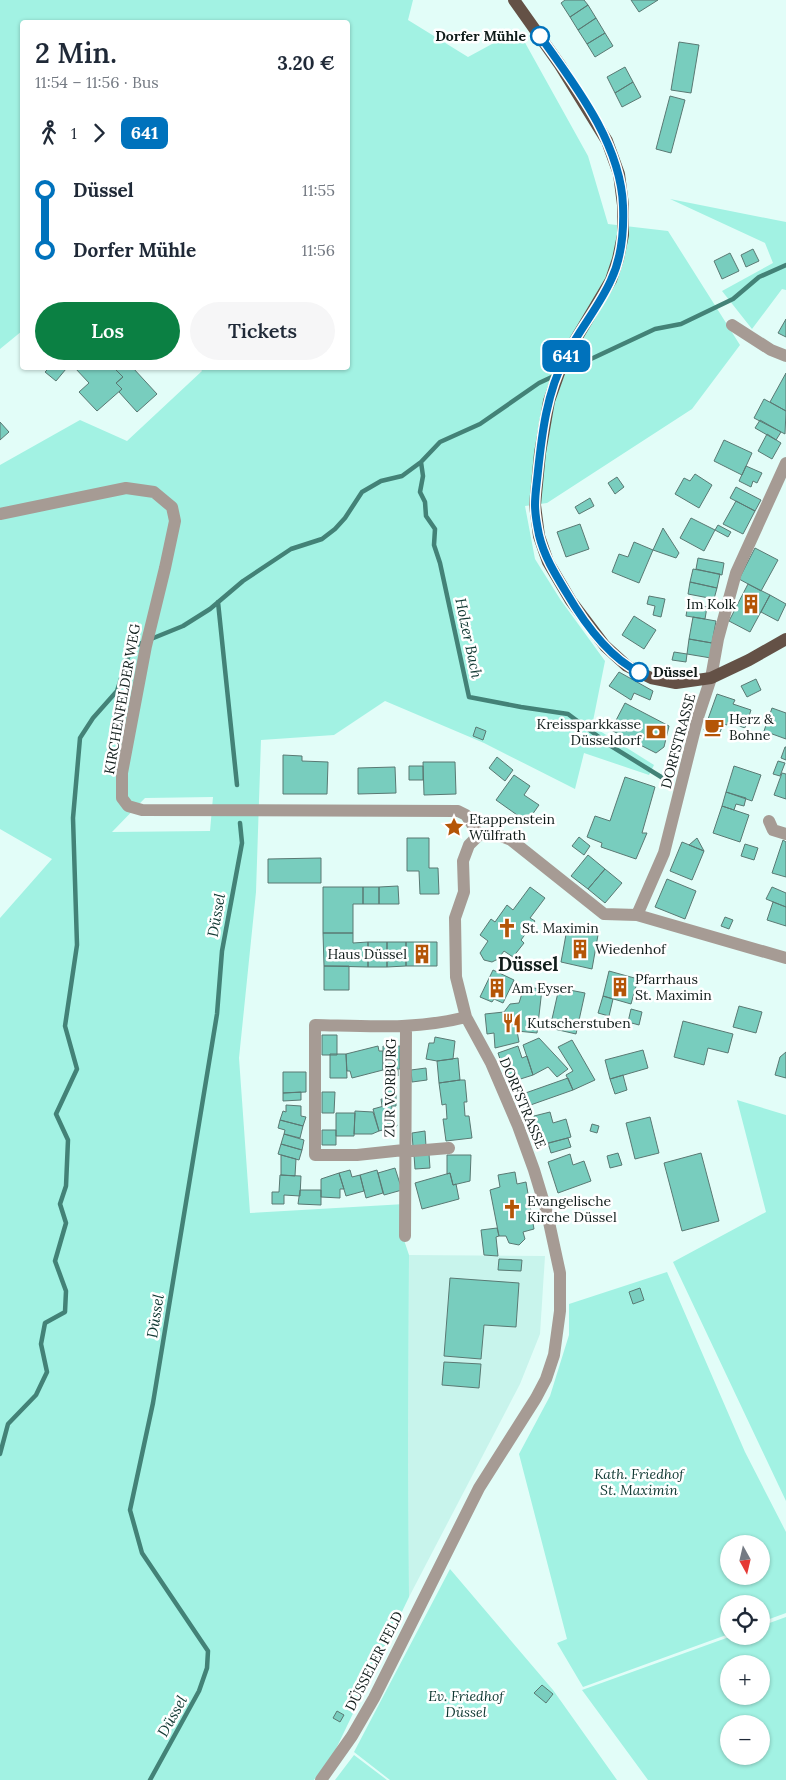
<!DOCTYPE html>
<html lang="de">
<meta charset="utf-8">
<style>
:root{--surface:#fff;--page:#f6f6f7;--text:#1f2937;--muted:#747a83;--accent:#0b8043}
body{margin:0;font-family:Lora,serif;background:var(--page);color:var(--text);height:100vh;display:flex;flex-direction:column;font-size:19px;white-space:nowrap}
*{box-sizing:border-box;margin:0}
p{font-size:16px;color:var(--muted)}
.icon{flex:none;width:28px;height:28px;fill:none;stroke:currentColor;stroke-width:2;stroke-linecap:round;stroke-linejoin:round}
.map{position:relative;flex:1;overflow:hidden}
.details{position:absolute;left:20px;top:20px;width:330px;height:350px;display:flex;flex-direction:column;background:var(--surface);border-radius:5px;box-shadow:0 1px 4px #0004}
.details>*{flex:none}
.badge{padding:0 10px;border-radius:8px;font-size:18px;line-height:32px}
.needle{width:32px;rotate:172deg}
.buttons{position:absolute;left:720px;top:1535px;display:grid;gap:10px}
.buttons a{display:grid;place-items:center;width:50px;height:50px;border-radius:50%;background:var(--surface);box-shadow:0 1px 4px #0004;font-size:25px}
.map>.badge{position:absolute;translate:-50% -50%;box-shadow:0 0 0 2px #fff}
.legs{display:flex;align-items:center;gap:8px;height:55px;padding:0 15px;font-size:16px}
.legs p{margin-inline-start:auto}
.headline{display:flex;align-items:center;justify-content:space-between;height:85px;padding:0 15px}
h1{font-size:28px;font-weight:600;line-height:38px}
.cta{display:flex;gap:10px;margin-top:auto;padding:10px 15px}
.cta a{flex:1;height:58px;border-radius:30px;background:var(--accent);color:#fff;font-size:20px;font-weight:600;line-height:58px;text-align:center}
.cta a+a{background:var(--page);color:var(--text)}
ul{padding:0 15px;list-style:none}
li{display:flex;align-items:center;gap:18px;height:60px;font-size:19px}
li i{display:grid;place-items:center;width:8px;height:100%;margin:0 6px;background:currentColor}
li i::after{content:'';width:12px;height:12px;margin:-6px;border:4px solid;border-radius:50%;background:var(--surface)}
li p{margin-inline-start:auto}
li:first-child i{background:linear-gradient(#0000 50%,currentColor 0)}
li:last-child i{background:linear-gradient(currentColor 50%,#0000 0)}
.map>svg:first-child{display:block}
.built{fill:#c8f4ec}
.green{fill:#a2f2e3;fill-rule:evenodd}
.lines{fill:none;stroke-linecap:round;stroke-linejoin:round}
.stream{stroke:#438277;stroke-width:4.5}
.building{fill:#78cdbe;stroke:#5a7973}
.minor{stroke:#a69b94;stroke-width:12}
.major{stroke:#645146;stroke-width:12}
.line-1-casing{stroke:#fff;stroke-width:11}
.line-1{stroke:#0072bc;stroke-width:8}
.stop-1-dot{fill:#fff;stroke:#0072bc;stroke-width:2.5}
.labels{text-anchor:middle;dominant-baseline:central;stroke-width:5;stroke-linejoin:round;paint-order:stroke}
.stop-label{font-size:14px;font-weight:bold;fill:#101c1a;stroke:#fff;text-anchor:end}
.poi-label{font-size:14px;fill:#101c1a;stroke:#fff;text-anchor:start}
.street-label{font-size:14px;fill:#101c1a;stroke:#fff}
.park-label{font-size:14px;font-style:italic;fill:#0e3731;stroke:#fff}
.water-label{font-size:15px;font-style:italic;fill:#113933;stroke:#fff}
.district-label{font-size:19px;font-weight:bold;fill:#101c1a;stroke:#fff}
</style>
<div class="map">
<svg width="786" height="1780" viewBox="0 0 786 1780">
<rect width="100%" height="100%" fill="#e2fdf8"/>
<path class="built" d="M409 1255 545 1256 540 1334 520 1384 409 1597 408 1450Z"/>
<path class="green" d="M0 0H413L408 20 468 57 518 30 588 156 608 224 668 231 740 345 692 409 547 503 525 506 535 559 560 599 605 661 592 726 654 765 649 775 584 753 575 789 484 743 385 701 334 735 261 740 256 892 239 1058 250 1213 405 1204 404 1240 409 1255 408 1450 409 1597 334 1753 314 1780H0V918L52 859 0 829V465L80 420 127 441 202 371 200 368H348V22H22V331L0 349ZM213 797 210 831 112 832 145 798Z
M670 199 786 222V290L782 289 752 329 722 291 773 263 765 243Z
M737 1100 786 1115V1501L673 1262 766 1212Z
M667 1272 745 1452 786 1532V1613L761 1622V1604H729V1634L583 1687 557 1643 567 1639 519 1454 550 1396 569 1335V1304ZM729 1544H761V1576H729Z
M450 1569 553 1690 617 1780H390L354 1752Z
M786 1617V1780H648L582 1690 732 1636H761V1626ZM729 1664H761V1696H729ZM729 1724H761V1756H729Z
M354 1755 387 1780H335Z"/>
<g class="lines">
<path class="stream" d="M561 373 655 329 681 324 733 299 759 277 786 265
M421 462 423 476 420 492 425 502 426 516 435 529 434 545 440 563 469 697 521 707 568 714 611 746 666 780
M218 602 237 785
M151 639 183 626 210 609 243 581 291 549 322 539 335 529 345 518 362 492 381 481 402 476 421 462 440 442 480 424 539 383 554 376
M0 1454 8 1424 36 1395 47 1372 41 1344 45 1323 65 1312 66 1291 55 1261 66 1223 60 1204 66 1186 68 1140 56 1114 77 1069 65 1026 77 945 73 818 80 738 93 718 117 691 131 648 144 642
M150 1780 199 1691 207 1668 208 1651 142 1553 130 1510 153 1403 217 1014 222 951 242 843 240 823"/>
</g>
<path class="building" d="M565 0H584L588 5 570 17 561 3Z
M631 0H658L639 12Z
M588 5 596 18 578 30 570 17Z
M596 18 605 33 587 44 578 30Z
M605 33 613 46 595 57 587 44Z
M679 42 699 45 691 93 671 90Z
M625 67 633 82 615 93 607 77Z
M633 82 641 97 622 107 615 93Z
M670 96 685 100 671 153 656 149Z
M753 249 759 261 746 267 741 255Z
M730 253 739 271 722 279 714 261Z
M786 319V337L778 333Z
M49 368H64L66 369 56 381 45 372Z
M75 368H99L100 369 103 368H114L123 377 116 383 122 389 97 411 79 392 89 383Z
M114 368H133L157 394 137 412 119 392 122 389 116 383 123 377Z
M786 373V411L770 402Z
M764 399 786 411 785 434 754 418Z
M760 420 781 432 776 440 755 428Z
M0 422 9 432 0 440Z
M767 434 781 443 772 459 758 451Z
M724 440 752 453 742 475 714 461Z
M746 466 762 473 757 483 753 481 751 487 739 481Z
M695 474 712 485 699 508 675 494 684 478 690 481Z
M617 477 624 487 615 494 608 483Z
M736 487 761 500 755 511 730 498Z
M590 498 594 506 579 514 575 507Z
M736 501 755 511 743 534 723 524Z
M691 518 715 530 704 551 680 538Z
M580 524 589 549 566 557 557 532Z
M718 525 731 532 728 537 715 530Z
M663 528 679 553 676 558 653 550Z
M634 542 653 550 639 583 612 572 619 554 628 557Z
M755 548 778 560 761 591 739 579Z
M698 558 724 563 722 575 696 569Z
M693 569 720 574 717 588 690 582Z
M690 582 717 588 714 599 688 594Z
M748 584 770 595 750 632 729 621Z
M770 595 786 604 778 621 761 612Z
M649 596 665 599 661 617 653 615 655 606 647 604Z
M688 604 707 607 705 619 686 616Z
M634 616 656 630 644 649 622 635Z
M693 617 716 621 712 643 689 639Z
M689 639 712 643 711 658 687 654Z
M674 652 687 654 686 662 672 660Z
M619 672 653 691 650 700 634 693 631 700 609 686Z
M756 679 761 690 747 697 741 686Z
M717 694 735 700 733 704 751 710 745 728 728 722 727 725 708 719Z
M625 703 669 726 664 747 656 753 611 730Z
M772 708 786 713V739L764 731Z
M708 719 723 724 719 735 704 730Z
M476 727 486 731 483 740 473 736Z
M785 747H786V760L781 758Z
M283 755 302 756V761L328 762 327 794H283Z
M497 757 513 770 505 781 489 768Z
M778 761 785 763 780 776 773 774Z
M423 762H455L456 794 424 795Z
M409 766H423V780H409Z
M734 766 761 775 752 801 726 792Z
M395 767 396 793 358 794V768Z
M782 773 786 774V799L774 795Z
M514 775 530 786 524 795 539 805 527 822 496 800Z
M625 777 655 787 642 833H647L636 859 601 847 602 843 587 837 595 816 610 821Z
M726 792 746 798 744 806 736 804 734 810 722 806Z
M722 806 749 815 740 842 713 833Z
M579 837 590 846 584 855 572 846Z
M407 838H429V868H438L439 894H420L419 871H407Z
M697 838 704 851 689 845Z
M783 840 786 842V877L772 873Z
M682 842 704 851 692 880 670 871Z
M745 844 758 848 754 860 741 856Z
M588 855 605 869 588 889 571 876Z
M321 858V883H268V859Z
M605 869 622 883 605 903 588 889Z
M667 879 696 891 685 919 655 907Z
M398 886 399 904H379V887Z
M323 887H363V904H353V933H323Z
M363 887H379V904H363Z
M530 887 545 898 530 918 535 921 521 940 524 943 513 957 504 951 498 959 492 962 484 960 480 953 488 941 480 935 491 919 495 922 507 905 513 910Z
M772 887 786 893V907L766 899Z
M773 902 786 907V926L767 920Z
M725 917 733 920 729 929 721 926Z
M567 929 598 935 592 969 561 962Z
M323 933H353V943L368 942V967L324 966Z
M368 942H387V967H368Z
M387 942H406V966L387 967Z
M406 942H437V966H406Z
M324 966H349V990H324Z
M493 970 514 980 503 1003 494 999 492 1002 480 997Z
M609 971 638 979 631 1004 603 996Z
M524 987 542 989 537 1033 517 1031 519 1042 495 1048 494 1033 487 1034 485 1014 504 1012 510 1004 519 1003Z
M559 988 585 993 576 1034 550 1028Z
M603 996 613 999 609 1016 598 1013Z
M739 1006 762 1012 756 1033 733 1027Z
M631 1009 642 1012 639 1025 628 1022Z
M683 1021 733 1034 728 1053 708 1048 704 1065 674 1057Z
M322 1035H337V1055H322Z
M435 1037 455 1041 453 1059 437 1061 426 1059 429 1043H434Z
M539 1038 568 1069 557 1077 548 1067 533 1075 523 1045Z
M572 1040 595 1080 573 1090 566 1075 573 1071 558 1047Z
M378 1046 379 1051H383V1070L352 1078 350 1071H347L346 1054Z
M383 1046H400V1069L383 1070Z
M518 1046 522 1058 527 1056 533 1075 511 1082 506 1067 503 1068 498 1053Z
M643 1050 648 1068 610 1079 605 1060Z
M786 1052V1078L775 1075 780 1057Z
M330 1054H346L347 1078H330Z
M458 1058 460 1080 439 1083 437 1061Z
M426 1068 427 1080 412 1082 411 1070Z
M388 1070H398V1076H388Z
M283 1072H306V1092L283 1093Z
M623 1075 627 1090 615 1094 610 1079Z
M568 1078 573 1090 522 1108 517 1096Z
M460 1080H465L467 1102H464L465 1116H469L472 1138 446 1141 443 1119H447L446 1104 442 1105 439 1083Z
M385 1087H396V1106H392L391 1104 382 1106 381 1099H385Z
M301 1092V1100L283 1101V1093Z
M322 1092H335L334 1113H322Z
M391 1104 397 1126 379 1131 373 1109Z
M286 1105 301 1106V1116L306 1117 303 1126 280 1120 283 1111 286 1112Z
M355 1111 373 1112 379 1131 372 1134H354Z
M550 1112 553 1123 566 1119 571 1137 542 1145 534 1116Z
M336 1113H355L354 1136H336Z
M650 1117 659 1153 635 1159 626 1123Z
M280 1120 303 1126 300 1138 284 1134 285 1130 278 1128Z
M592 1124 599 1126 597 1133 590 1131Z
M322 1130H336V1145H322Z
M425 1131 426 1146 413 1147 412 1133Z
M284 1134 304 1140 302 1150 281 1144Z
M568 1138 571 1147 551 1153 548 1143Z
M281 1144 302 1150 299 1160 278 1154Z
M618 1153 622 1165 610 1168 607 1156Z
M701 1153 719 1221 682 1231 664 1163Z
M429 1154 430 1168 415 1169 414 1155Z
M570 1154 573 1165 584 1161 591 1181 558 1193 548 1162Z
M281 1155 296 1159 295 1176 281 1175Z
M447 1155H471L470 1181 453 1185 450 1173 447 1174Z
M395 1168 402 1190 384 1195 378 1173Z
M350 1170 352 1177 360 1175 364 1191 346 1196 339 1173Z
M377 1170 383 1193 366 1198 360 1175Z
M515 1172 517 1184 526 1182 534 1229 523 1232 525 1239 519 1245 509 1243 506 1236H499L490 1190 500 1187 498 1175Z
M339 1173 344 1189H340V1198L321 1197V1179Z
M450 1173 453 1185 456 1184 459 1199 422 1209 415 1183Z
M280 1175 301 1176 300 1196 284 1195V1204H272V1192H279Z
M300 1190H321V1205L298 1204Z
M497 1228 499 1236 496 1237 498 1256 484 1255 481 1230Z
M499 1259 522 1260 521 1271 498 1270Z
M450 1278 519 1283 516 1327 484 1325 481 1359 444 1356Z
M640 1288 644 1300 633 1304 629 1292Z
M444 1362 481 1364 479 1388 442 1385Z
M542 1685 553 1694 546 1703 534 1693Z
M337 1711 344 1715 340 1722 333 1718Z"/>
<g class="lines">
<path class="minor" d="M732 325 771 350 786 356
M0 514 126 488 154 492 172 507 175 521 165 568 146 646 122 773V798L128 806 142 810 458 811 466 815 479 835
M769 821 773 830 786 834
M637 915 664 853 698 717 711 678 718 639 736 573 786 463
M449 1148 413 1151 404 1150 357 1155H315V1025C365 1026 417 1030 466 1017
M405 1236 406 1027
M321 1780 352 1736 374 1698 479 1488 536 1398 546 1379 554 1355 560 1311V1273L547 1213 534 1170 518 1126 491 1063 466 1017 456 977 455 918 464 892 463 861 469 845 479 835 496 834 511 840 604 914 637 915 786 958"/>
<path class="major" d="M514 0 560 65 607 141 619 174 623 205V235L618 259 611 280 564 359 549 401 540 453 535 505 539 536 548 562 571 601 605 646 627 666 651 678 676 683 711 678 749 660 786 639"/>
</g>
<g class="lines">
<defs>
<path id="line-1" d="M540 36C575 85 621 144 623 206 624 231 622 257 611 280 599 307 578 331 565 358 547 392 542 433 538 471 537 482 535 494 535 505 535 514 537 525 539 535 544 556 555 574 566 592 583 621 608 657 639 672"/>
</defs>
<use href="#line-1" class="line-1-casing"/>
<use href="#line-1" class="line-1"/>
</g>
<defs>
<symbol id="building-bare" viewBox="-9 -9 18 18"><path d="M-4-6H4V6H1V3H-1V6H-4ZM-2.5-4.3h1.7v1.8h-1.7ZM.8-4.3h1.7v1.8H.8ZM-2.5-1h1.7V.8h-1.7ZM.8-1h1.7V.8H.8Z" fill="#b45507" stroke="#fff" stroke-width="2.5" paint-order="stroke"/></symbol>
<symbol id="cafe-bare" viewBox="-9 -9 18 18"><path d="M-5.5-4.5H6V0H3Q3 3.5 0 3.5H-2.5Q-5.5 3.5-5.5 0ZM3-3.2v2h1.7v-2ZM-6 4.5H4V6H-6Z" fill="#b45507" stroke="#fff" stroke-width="2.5" paint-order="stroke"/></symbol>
<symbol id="bank-bare" viewBox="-9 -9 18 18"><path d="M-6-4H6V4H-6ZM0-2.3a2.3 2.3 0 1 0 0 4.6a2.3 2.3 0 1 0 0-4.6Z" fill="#b45507" stroke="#fff" stroke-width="2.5" paint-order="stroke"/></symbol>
<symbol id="sight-bare" viewBox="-9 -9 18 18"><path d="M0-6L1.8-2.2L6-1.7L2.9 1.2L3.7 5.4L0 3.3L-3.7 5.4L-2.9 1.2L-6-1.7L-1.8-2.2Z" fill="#b45507" stroke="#fff" stroke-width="2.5" paint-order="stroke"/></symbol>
<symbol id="church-bare" viewBox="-9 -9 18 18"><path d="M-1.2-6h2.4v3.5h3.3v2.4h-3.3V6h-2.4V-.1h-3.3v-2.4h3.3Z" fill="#b45507" stroke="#fff" stroke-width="2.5" paint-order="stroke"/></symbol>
<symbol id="restaurant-bare" viewBox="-9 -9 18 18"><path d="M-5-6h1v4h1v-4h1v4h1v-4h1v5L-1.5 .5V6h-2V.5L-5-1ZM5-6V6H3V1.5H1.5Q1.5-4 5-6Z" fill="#b45507" stroke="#fff" stroke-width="2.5" paint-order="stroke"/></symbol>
</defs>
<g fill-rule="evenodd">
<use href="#building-bare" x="737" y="590" width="28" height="28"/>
<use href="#cafe-bare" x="700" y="713" width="28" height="28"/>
<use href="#bank-bare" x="642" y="718" width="28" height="28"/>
<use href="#sight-bare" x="440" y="813" width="28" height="28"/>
<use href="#church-bare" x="493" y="914" width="28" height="28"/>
<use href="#building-bare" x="566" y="935" width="28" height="28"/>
<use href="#building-bare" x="408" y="940" width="28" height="28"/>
<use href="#building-bare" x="606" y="973" width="28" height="28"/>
<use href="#building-bare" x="483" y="974" width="28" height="28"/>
<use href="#restaurant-bare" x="498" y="1009" width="28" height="28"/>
<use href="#church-bare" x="498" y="1195" width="28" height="28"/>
</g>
<g class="stop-1-dot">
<circle cx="540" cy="36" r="9"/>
<circle cx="639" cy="672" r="9"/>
</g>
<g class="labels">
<g class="stop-label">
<text x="526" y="36">Dorfer Mühle</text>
<text x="653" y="672" text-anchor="start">Düssel</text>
</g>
<g class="poi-label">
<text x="736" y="604" text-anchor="end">Im Kolk</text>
<text x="729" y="719">Herz &amp;<tspan x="729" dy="16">Bohne</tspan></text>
<text x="641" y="724" text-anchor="end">Kreissparkkasse<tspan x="641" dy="16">Düsseldorf</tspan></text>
<text x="469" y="819">Etappenstein<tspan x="469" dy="16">Wülfrath</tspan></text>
<text x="522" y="928">St. Maximin</text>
<text x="595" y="949">Wiedenhof</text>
<text x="407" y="954" text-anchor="end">Haus Düssel</text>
<text x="635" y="979">Pfarrhaus<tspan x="635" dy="16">St. Maximin</tspan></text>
<text x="512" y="988">Am Eyser</text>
<text x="527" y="1023">Kutscherstuben</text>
<text x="527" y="1201">Evangelische<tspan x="527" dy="16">Kirche Düssel</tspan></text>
</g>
<g class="street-label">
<text transform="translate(122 699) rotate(-80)">KIRCHENFELDER WEG</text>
<text transform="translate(678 741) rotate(-75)">DORFSTRASSE</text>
<text transform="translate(390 1088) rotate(-89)">ZUR VORBURG</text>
<text transform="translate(523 1103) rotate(67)">DORFSTRASSE</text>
<text transform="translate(374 1661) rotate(-63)">DÜSSELER FELD</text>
</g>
<g class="park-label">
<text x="639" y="1474">Kath. Friedhof<tspan x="639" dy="16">St. Maximin</tspan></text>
<text x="466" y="1696">Ev. Friedhof<tspan x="466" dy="16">Düssel</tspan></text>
</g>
<g class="water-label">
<text transform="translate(469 638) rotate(78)">Holzer Bach</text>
<text transform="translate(216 915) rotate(-80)">Düssel</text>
<text transform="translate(155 1316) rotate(-81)">Düssel</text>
<text transform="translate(172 1716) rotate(-61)">Düssel</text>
</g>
<g class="district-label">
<text x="528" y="964">Düssel</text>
</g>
</g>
</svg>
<div class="buttons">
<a><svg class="needle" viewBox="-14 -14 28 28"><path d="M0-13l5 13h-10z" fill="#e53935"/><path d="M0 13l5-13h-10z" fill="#747a83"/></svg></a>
<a><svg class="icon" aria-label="locate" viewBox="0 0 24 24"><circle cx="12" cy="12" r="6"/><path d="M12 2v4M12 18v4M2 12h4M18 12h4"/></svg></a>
<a>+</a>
<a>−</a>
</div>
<b class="badge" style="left:566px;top:356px;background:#0072bc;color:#fff">641</b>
<section class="details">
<div class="headline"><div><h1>2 Min.</h1><p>11:54 – 11:56 · Bus</p></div><b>3.20 €</b></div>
<div class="legs"><svg class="icon" aria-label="walk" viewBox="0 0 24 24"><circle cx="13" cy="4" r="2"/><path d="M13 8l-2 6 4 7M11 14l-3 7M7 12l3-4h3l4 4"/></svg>1<svg class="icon" aria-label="forward" viewBox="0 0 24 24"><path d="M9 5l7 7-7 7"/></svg><b class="badge" style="background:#0072bc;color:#fff">641</b></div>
<ul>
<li><i style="color:#0072bc"></i><b>Düssel</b><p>11:55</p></li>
<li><i style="color:#0072bc"></i><b>Dorfer Mühle</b><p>11:56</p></li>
</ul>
<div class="cta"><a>Los</a><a>Tickets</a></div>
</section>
</div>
